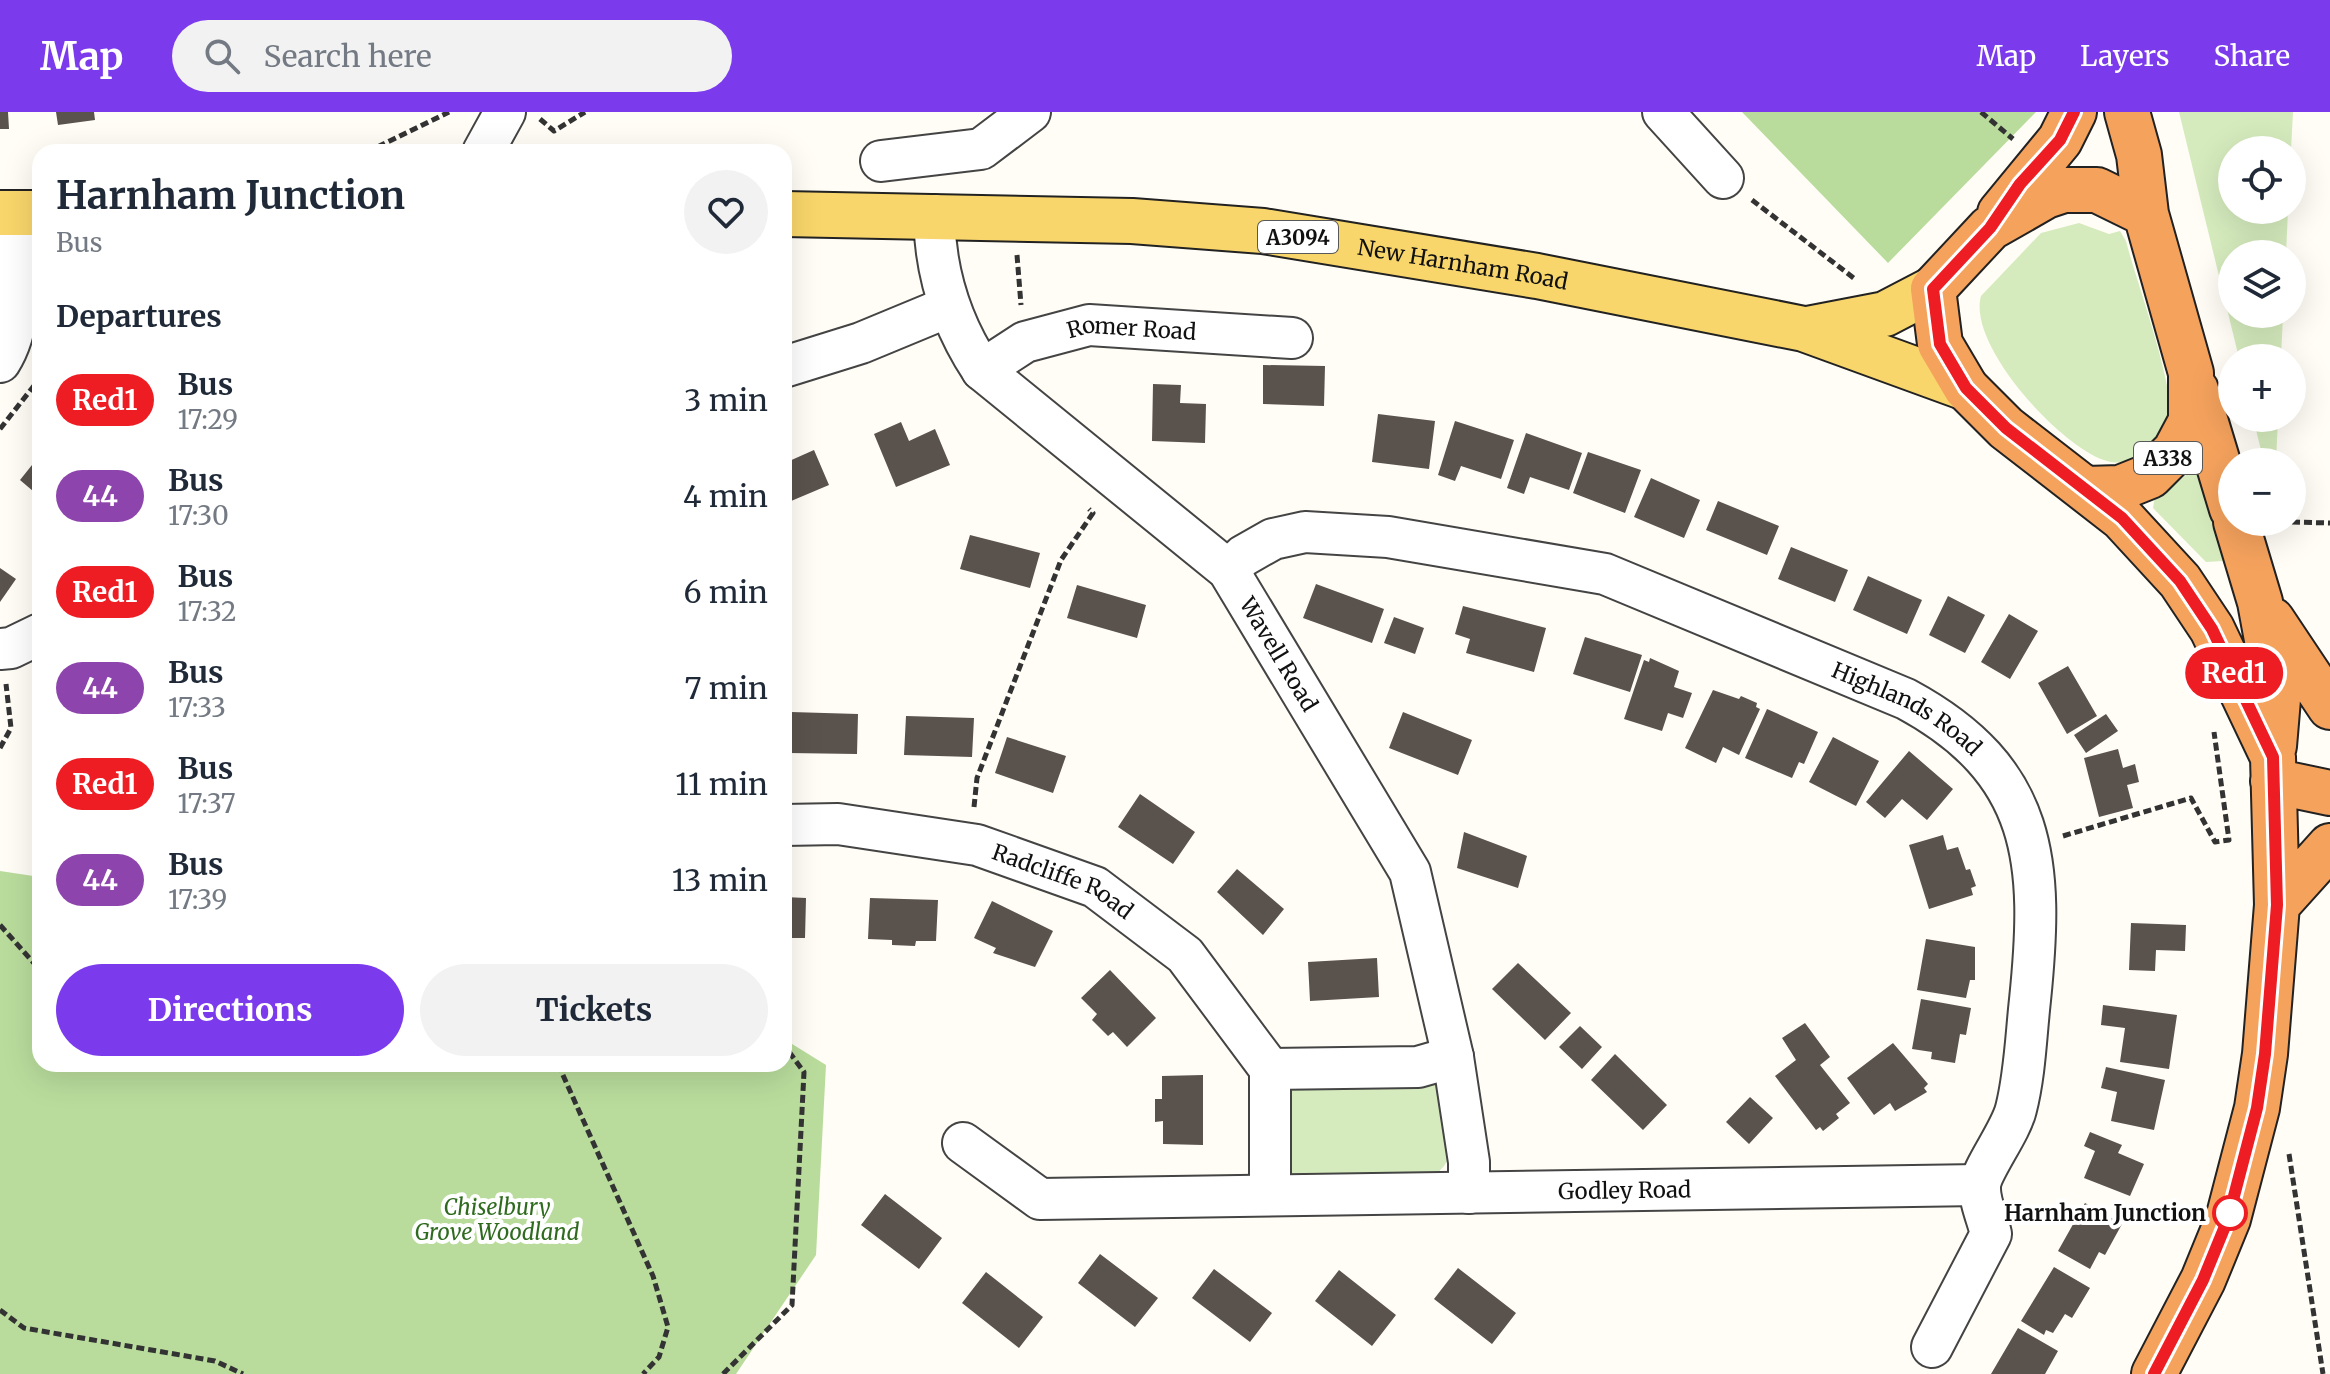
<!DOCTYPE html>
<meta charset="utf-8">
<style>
:root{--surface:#fff;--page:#f2f2f3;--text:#1f2937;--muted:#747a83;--accent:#7c3aed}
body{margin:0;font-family:Merriweather,serif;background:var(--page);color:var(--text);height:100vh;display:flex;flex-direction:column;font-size:30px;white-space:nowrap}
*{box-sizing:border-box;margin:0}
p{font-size:26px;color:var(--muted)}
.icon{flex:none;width:44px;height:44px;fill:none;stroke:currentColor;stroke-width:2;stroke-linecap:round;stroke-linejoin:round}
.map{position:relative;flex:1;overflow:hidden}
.sheet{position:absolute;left:32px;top:32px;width:760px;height:928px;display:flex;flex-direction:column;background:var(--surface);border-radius:24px;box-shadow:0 8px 32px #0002}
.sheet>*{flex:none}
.badge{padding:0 16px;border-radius:26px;font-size:28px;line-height:52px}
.buttons{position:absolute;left:2218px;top:24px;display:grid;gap:16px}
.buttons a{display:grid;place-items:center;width:88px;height:88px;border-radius:50%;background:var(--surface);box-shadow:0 8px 32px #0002;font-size:40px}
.map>.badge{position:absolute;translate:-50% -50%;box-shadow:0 0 0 4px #fff}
h2{padding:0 24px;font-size:30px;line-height:72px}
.round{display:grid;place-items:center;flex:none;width:84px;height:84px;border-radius:42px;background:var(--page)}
.headline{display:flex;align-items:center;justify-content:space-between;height:136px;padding:0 24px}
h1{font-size:38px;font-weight:700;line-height:60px}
.cta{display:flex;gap:16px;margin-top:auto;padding:16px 24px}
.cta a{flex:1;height:92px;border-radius:48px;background:var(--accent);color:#fff;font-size:32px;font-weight:700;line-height:92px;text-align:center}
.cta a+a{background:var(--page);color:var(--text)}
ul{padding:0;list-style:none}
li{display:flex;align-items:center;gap:24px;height:96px;padding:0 24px}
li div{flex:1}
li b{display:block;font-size:30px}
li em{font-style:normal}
li .badge{min-width:88px;font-weight:700;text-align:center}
header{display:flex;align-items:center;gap:48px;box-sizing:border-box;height:112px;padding:0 40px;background:var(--accent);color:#fff}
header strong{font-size:38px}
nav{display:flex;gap:44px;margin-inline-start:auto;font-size:28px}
.search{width:560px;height:72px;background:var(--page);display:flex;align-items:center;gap:20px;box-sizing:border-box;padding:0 28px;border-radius:44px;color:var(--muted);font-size:30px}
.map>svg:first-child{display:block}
.green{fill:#d5ebbd}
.forest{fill:#b9dc9c}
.building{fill:#5a524d}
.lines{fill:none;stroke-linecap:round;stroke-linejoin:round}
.street-casing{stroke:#444;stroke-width:44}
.primary-casing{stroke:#222;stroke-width:48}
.highway-casing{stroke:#222;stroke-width:48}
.path{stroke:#333;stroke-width:5;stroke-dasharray:8 4;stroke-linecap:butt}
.street{stroke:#fff;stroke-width:40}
.primary{stroke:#f9d66b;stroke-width:44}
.highway{stroke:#f5a25d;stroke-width:44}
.line-casing{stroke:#fff;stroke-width:18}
.line{stroke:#ee1d23;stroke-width:12}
.stop-dot{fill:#fff;stroke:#ee1d23;stroke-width:4}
.labels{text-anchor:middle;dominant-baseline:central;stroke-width:8;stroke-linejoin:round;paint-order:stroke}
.shield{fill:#fff;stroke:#585858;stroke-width:2}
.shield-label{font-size:20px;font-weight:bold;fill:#111}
.street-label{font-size:22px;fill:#111;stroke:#fff}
.park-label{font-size:22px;font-style:italic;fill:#2f6b1f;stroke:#fff}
.stop-label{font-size:22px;font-weight:bold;fill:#111;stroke:#fff;text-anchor:end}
</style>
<header>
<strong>Map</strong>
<div class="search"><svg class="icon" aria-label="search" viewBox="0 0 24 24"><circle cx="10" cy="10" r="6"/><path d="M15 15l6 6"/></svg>Search here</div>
<nav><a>Map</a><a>Layers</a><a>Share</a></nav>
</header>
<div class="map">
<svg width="2330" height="1262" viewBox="0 0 2330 1262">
<rect width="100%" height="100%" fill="#fffdf5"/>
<path class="green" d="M2179 0H2293L2291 38H2232V98H2288L2286 142H2232V202H2283L2281 246H2239Z
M2079 111 2109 122 2120 119 2126 129C2135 166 2178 281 2169 310 2165 323 2147 338 2138 348 2128 350 2117 352 2107 349 2061 336 1967 233 1981 184L2041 121Z
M2253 306H2278L2276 350H2264Z
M2193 357 2204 363 2230 442 2223 449 2206 450 2153 396 2155 384 2173 374Z
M1433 967C1450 982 1458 1027 1448 1047 1446 1053 1440 1058 1436 1063L1289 1065 1286 978 1292 973Z"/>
<path class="forest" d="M1742 0H2036L1888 151Z
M0 759 40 765V952H784V927L826 953 816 1143 736 1262H0Z"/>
<path class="building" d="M0 0H8L9 17H0Z
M56 0H94L95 8 58 13Z
M1263 253 1325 254 1324 294 1263 292Z
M1153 272 1181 273 1180 291 1206 292 1205 331 1152 329Z
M1378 302 1435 309 1429 357 1372 350Z
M1455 309 1514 328 1501 367 1461 354 1455 369 1438 363Z
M901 310 909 329 935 317 950 353 896 375 874 322Z
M1526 321 1582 341 1569 378 1530 365 1524 382 1507 376Z
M814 338 829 373 784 392V343L787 350Z
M1588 340 1641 358 1625 401 1573 381Z
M40 343V385L20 368Z
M1651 366 1700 388 1684 426 1634 405Z
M1718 389 1779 414 1767 443 1706 418Z
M970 423 1040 441 1030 476 960 457Z
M1791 435 1848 458 1835 490 1778 467Z
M0 456 16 467 0 490Z
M1868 464 1922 488 1907 522 1853 498Z
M1316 472 1384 497 1372 531 1303 506Z
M1077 473 1146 493 1137 526 1067 506Z
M1948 484 1985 503 1965 541 1929 523Z
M1463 494 1546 516 1534 560 1466 541 1470 527 1455 522Z
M2009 502 2038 519 2010 567 1981 550Z
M1394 505 1424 516 1415 542 1384 531Z
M1585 525 1642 543 1630 580 1573 562Z
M1650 546 1679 559 1674 575 1692 581 1683 606 1668 601 1662 619 1624 607 1644 548 1649 550Z
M2068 554 2097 604 2067 622 2038 571Z
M1713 578 1739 587 1741 584 1757 591 1756 595 1760 597 1739 643 1723 635 1716 651 1685 636Z
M1767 597 1818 620 1804 652 1799 650 1792 666 1745 646Z
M791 600 858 602 857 642 789 641Z
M1403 600 1472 628 1458 663 1389 636Z
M2106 602 2118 619 2086 641 2074 623Z
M906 604 974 606 972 645 904 643Z
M1007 625 1066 644 1053 681 995 661Z
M1833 625 1879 649 1856 694 1809 670Z
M2118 637 2123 656 2135 652 2139 670 2127 673 2133 696 2099 705 2084 646Z
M1909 639 1953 677 1927 708 1902 687 1885 706 1866 690Z
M1140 682 1195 720 1173 752 1118 715Z
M1464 720 1527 744 1518 776 1457 756Z
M1943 723 1947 738 1958 735 1966 758 1970 757 1976 774 1971 776 1973 783 1929 797 1909 733Z
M1237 757 1284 797 1263 823 1217 780Z
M784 785 806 786 805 826H784Z
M870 786 938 788 936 829H916L915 834 892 833V828L868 827Z
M992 789 1053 819 1035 855 993 841 996 836 974 826Z
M2131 811 2186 813 2185 839 2156 838 2155 859 2129 858Z
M1926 827 1975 835V868H1970L1966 886 1917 878Z
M1377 846 1379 885 1310 889 1308 850Z
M1518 851 1571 901 1545 928 1492 877Z
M1110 858 1156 906 1127 935 1113 920 1108 924 1092 908 1097 902 1081 886Z
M1921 887 1971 896 1966 923 1960 922 1955 951 1931 947 1932 940 1912 937Z
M2103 893 2177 903 2169 957 2120 950 2125 916 2101 913Z
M1805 911 1830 945 1820 953 1850 991 1836 1002 1839 1006 1823 1019 1820 1015 1816 1018 1775 964 1796 948 1782 926Z
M1580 914 1602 935 1582 957 1559 935Z
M1893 931 1928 972 1924 976 1927 980 1895 999 1890 991 1874 1003 1847 966Z
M1615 942 1667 993 1643 1018 1591 968Z
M2106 955 2165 968 2154 1018 2111 1009 2117 980 2101 976Z
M1203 963V1033L1163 1032V1009L1155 1010V987H1162V964Z
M1750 985 1773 1006 1749 1032 1726 1010Z
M2090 1020 2122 1033 2118 1041 2144 1052 2130 1084 2084 1066 2095 1039 2084 1034Z
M885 1082 942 1126 919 1157 861 1113Z
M2085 1091 2122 1112 2105 1143 2099 1140 2090 1157 2058 1139Z
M1100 1142 1158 1186 1135 1215 1078 1171Z
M2054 1155 2090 1176 2072 1206 2065 1202 2053 1221 2046 1218 2044 1223 2021 1209Z
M1458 1156 1516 1201 1492 1232 1434 1187Z
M1214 1157 1272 1201 1250 1230 1192 1186Z
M1339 1158 1396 1203 1372 1234 1315 1189Z
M986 1160 1043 1205 1019 1236 962 1191Z
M2018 1216 2058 1239 2045 1262H1991Z"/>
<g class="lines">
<defs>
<g id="street">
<path d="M1663 0 1723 66"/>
<path d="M483 40 505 0"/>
<path d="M881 49 981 37 1030 0"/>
<path id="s1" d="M934 103C935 160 950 210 982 258L1228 458 1410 760 1453 945 1469 1050V1081"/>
<path d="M0 250C27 208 17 149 17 101"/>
<path d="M784 255 861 231 948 195"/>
<path id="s2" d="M982 258 1025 230 1089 213 1292 226"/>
<path id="s3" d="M1228 458 1243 444 1273 427 1305 420 1388 425 1605 462 1906 587C2039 659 2044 751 2030 888 2026 924 2025 962 2016 997 2011 1019 1981 1058 1980 1074 1979 1089 1988 1108 1991 1122L1932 1235"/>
<path d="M0 537 11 536 40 522"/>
<path id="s4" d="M784 713 838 712 977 733 1095 775 1185 843 1270 957"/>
<path id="s5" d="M963 1031 1040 1087 1980 1073"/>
<path d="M1270 1083V957L1418 955 1453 945"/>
</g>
<g id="primary">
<path d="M0 101H40"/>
<path id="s6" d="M784 102 1132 109 1263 119 1537 164 1804 217 1966 276"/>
<path d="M1807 217 1885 202 1933 177"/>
</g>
<path id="highway" d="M2000 101 2060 28 2074 0
M2146 102 2097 78H2064L2046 84 1990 116 1933 177 1940 232 1966 276 2006 316 2122 406 2180 469 2212 517 2273 645 2277 793 2265 942 2257 996 2228 1107 2203 1168 2154 1262
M2196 278 2232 397
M2086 377 2120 376 2150 364 2175 339 2191 309V261L2146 102 2139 43 2127 0
M2236 410 2260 490 2278 587 2274 634
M2272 508 2330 595
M2273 669 2330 681
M2277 793 2330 734"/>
</defs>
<use href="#street" class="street-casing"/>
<use href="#primary" class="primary-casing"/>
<use href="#highway" class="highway-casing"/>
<path class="path" d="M1981 0 2013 27
M540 7 554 19 585 0
M367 40 449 0
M1752 88 1855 167
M1017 143 1021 193
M0 317 40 266
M2292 410 2330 411
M0 636 11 616 6 572
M974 695 977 666 1061 448 1093 401 1089 397
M2063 724 2191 686 2215 730 2229 728 2214 620
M0 813 40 858
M188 952H216
M558 952 653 1164 668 1215 659 1245 643 1262
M2289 1042 2323 1262
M0 1198 24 1216 215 1249 243 1262
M723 1262 792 1193 804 960 784 933"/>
<use href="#street" class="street"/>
<use href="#primary" class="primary"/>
<use href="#highway" class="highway"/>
</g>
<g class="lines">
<defs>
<path id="line" d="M2074 0 2060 28 2020 72 1990 116 1933 177 1940 232 1966 276 2006 316 2122 406 2180 469 2212 517 2273 645 2277 793 2265 942 2257 996 2228 1107 2203 1168 2154 1262"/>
</defs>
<use href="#line" class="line-casing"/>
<use href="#line" class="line"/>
</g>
<circle class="stop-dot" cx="2230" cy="1101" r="16"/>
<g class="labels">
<g class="shield">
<rect x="1258" y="109" width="80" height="32" rx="6"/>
<rect x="2134" y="330" width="68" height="32" rx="6"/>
</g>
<g class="shield-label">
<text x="1298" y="125">A3094</text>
<text x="2168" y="346">A338</text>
</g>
<g class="street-label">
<text stroke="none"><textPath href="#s6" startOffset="682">New Harnham Road</textPath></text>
<text stroke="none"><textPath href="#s2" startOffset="160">Romer Road</textPath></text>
<text stroke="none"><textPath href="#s1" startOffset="580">Wavell Road</textPath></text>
<text stroke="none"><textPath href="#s3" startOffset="722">Highlands Road</textPath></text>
<text stroke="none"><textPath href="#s4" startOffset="288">Radcliffe Road</textPath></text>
<text stroke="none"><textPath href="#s5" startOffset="680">Godley Road</textPath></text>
</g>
<g class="park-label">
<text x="497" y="1095">Chiselbury<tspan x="497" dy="25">Grove Woodland</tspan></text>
</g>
<g class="stop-label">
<text x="2206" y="1101">Harnham Junction</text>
</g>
</g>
</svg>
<div class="buttons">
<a><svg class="icon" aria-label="locate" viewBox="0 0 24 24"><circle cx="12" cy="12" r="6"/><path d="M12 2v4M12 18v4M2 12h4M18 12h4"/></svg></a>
<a><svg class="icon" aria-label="layers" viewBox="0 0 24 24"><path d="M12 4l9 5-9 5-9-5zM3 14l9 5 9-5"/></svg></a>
<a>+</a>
<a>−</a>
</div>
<b class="badge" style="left:2234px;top:561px;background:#ee1d23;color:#fff">Red1</b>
<section class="sheet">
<div class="headline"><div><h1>Harnham Junction</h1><p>Bus</p></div><a class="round"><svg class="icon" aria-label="heart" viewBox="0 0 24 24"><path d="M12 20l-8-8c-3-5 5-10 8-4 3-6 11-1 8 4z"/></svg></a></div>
<h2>Departures</h2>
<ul>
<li><span class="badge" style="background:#ee1d23;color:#fff">Red1</span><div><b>Bus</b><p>17:29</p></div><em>3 min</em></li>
<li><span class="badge" style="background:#8e44ad;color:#fff">44</span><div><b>Bus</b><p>17:30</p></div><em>4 min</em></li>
<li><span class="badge" style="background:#ee1d23;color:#fff">Red1</span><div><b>Bus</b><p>17:32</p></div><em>6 min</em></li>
<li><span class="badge" style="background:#8e44ad;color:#fff">44</span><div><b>Bus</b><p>17:33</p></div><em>7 min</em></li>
<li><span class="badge" style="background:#ee1d23;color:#fff">Red1</span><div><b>Bus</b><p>17:37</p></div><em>11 min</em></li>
<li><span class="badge" style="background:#8e44ad;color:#fff">44</span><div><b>Bus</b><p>17:39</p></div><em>13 min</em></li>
</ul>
<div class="cta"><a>Directions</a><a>Tickets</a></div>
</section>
</div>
